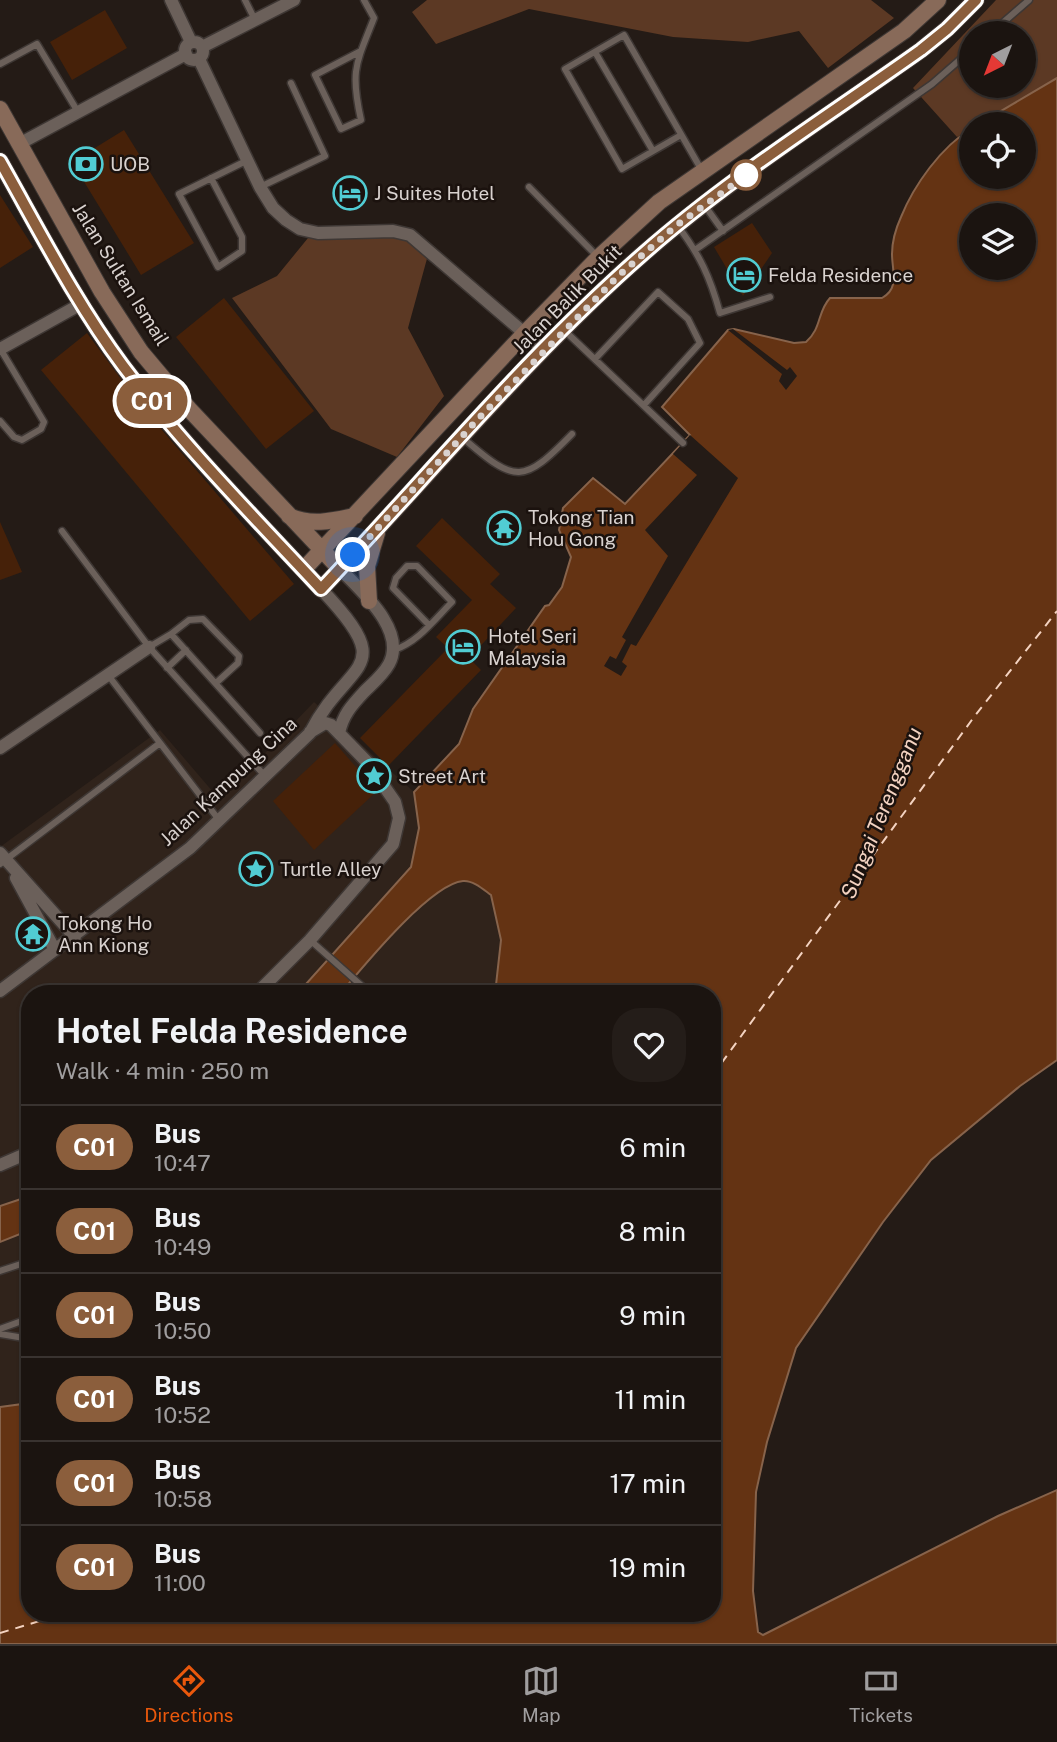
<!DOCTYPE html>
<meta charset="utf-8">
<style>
:root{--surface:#1b1410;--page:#241d19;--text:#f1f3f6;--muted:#a09e9f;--line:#393330;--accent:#ea580c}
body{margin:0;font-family:"Public Sans",sans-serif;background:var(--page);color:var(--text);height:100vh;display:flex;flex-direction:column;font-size:26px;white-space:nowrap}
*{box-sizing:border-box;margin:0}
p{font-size:23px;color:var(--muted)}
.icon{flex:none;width:38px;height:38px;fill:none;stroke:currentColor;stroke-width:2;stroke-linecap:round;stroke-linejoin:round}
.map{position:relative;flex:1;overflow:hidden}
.panel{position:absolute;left:21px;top:985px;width:700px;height:637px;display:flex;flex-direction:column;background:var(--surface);border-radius:28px;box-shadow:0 2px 5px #0004,0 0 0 2px var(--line)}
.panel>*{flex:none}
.badge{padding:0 14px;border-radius:23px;font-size:24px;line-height:46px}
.needle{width:46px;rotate:222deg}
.controls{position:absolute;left:959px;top:21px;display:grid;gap:14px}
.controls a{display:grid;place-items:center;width:77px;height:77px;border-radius:50%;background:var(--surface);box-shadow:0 2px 5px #0004,0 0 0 2px var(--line);font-size:35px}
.you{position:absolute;width:35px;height:35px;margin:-18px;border:5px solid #fff;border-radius:50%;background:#1a73e8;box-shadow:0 0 0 10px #1a73e833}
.map>.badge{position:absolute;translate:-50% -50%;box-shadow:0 0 0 4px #fff}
.round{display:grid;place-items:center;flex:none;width:74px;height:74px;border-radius:28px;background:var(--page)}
.headline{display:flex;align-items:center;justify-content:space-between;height:119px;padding:0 35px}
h1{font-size:33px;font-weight:700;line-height:52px}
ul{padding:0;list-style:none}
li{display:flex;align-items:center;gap:21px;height:84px;padding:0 35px;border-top:2px solid var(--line)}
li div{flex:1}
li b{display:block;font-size:26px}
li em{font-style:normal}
li .badge{min-width:77px;font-weight:700;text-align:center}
.dock{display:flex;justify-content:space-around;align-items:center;height:98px;border-top:2px solid var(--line);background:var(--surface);font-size:19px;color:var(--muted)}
.dock a{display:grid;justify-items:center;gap:4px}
.dock .current{color:var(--accent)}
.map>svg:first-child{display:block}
.built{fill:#30231b}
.green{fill:#5c3924;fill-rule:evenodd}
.water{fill:#643313;stroke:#87634b;stroke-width:2;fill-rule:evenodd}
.pier{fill:#241b16}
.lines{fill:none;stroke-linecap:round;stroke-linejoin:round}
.ferry{stroke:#f4d3c1;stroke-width:2;stroke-dasharray:9 7;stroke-linecap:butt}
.building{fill:#462109}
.service-casing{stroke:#3e3734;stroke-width:9}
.minor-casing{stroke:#3e3734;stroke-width:15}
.secondary-casing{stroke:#3e3734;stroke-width:18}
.service{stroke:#6b605a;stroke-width:6}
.minor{stroke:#6b605a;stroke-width:12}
.secondary{stroke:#886a59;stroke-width:16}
.line-casing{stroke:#fff;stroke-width:16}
.line{stroke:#8b5e3c;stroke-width:10}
.walk{stroke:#d9d2cf;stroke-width:7;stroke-dasharray:0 12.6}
.stop-dot{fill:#fff;stroke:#8b5e3c;stroke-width:3.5}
.labels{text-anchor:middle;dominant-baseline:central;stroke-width:5;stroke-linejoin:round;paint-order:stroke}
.poi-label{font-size:19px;fill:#d9d2cf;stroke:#1b120e;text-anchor:start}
.street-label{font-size:19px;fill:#d9d2cf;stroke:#1b120e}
.water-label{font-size:21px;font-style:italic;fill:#f4d3c1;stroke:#1b120e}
</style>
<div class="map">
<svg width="1057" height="1644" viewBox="0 0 1057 1644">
<rect width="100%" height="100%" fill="#241b16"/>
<path class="built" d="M314 702 414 792 419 828 411 867 297 994H30V1196L0 1206V847L160 730 220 800Z
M463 881 477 885 491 895 501 940 495 994H340L381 946 439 890Z
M30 1230V1403L0 1407V1242Z"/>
<path class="green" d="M427 0H871L894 18 828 68 799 31 748 42 673 37 529 9 436 44 412 12Z
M996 0H1057V78L979 124H971V129L957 137 913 88ZM971 33H1024V86H971Z
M340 236H400L428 255 408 328 444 396 397 457 331 429 232 298 277 276 308 238Z"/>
<path class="water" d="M1057 78V1060L1020 1086 931 1160 883 1222 796 1348 767 1442 756 1492 753 1591 758 1632 763 1635 998 1516 1057 1490V1644H0V1407L30 1403V1614H712V994H495L501 940 491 895C484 890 473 880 463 881 430 884 362 968 340 994H297L411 867 419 828 414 792 459 744 473 709 545 606 549 605 562 587 571 557 559 530 563 508 593 478 625 504 690 435 662 407 728 330 734 329 794 343 806 342C822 328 817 312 830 298H882C900 288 892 271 892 254 892 242 896 228 901 217 914 185 941 147 971 129V177H1024V124H979ZM971 215H1024V268H971Z
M30 1196V1230L0 1242V1206Z"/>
<path class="pier" d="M733 329 787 370 790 367 797 376 786 390 779 381 782 374 728 330Z
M690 435 738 478 636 646 631 644 622 662 627 666 621 676 604 666 610 656 616 659 626 640 622 637 668 556 645 530 697 475 673 454Z"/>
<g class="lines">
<path class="ferry" d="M712 1076 974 717 1057 611
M0 1633 63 1614"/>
</g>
<path class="building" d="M105 10 127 48 72 80 50 42Z
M124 130 194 243 141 275 72 162Z
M0 195 33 247 0 268Z
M752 223 772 253 743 296 714 247Z
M224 298 314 411 266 449 176 337Z
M87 333 138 402 294 584 250 621 41 370Z
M442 518 500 574 490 584 516 608 469 658 481 670 388 766 360 738 448 648 436 637 472 600 416 546Z
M0 522 22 572 0 580Z
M335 743 377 791 314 850 273 801Z"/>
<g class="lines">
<defs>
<path id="service" d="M245 0 255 20
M991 33 1029 0
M361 51 315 75 341 129 361 120C350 70 356 64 374 18L364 0
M595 52 653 151
M0 64 37 44 78 112
M681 135 622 169 565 69 624 35 701 169
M211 178 242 237V251L218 267 179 194 248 160
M260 187 325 156 291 83
M529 187 597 256
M705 206 723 231
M677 225C700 255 710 277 720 313L770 297
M695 250 932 84 971 50
M565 331 683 443
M595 359 658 292 688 319 700 343 644 405
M0 421 14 437 22 440 41 429 44 422 1 350
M463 438C516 484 523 484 572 434
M62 531 149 647 265 776
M171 634 189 620 203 619 239 656 238 663 216 683
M149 647 171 634 260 733
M394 650C418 642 434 620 452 602L417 566H407L396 578 393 588 429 625
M167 668 186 650
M108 675 219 820
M0 864 160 743
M310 940 371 994
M0 1271 30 1261
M0 1329 30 1318
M0 1334 30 1339"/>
<path id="minor" d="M171 0 191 42
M185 51a9 9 0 1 1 18 0a9 9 0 1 1-18 0Z
M202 47 294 0
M199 59 260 187 273 208 286 220 300 229 318 233 393 231 410 235 544 350
M19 144 186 54
M0 349 81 304
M339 733C343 715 351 706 364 692 372 684 383 675 389 664 407 630 361 591 340 569
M0 748 149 647
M0 853 75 937
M16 878 55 950
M0 991 190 848 310 733C348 658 401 673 321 589
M256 994 310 940 393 844 399 818 395 802 368 763 331 725 325 723 310 732
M0 1165 30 1152"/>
<path id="secondary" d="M0 109 102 292 141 352 189 409 340 569
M0 161C39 230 76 303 123 366 183 445 254 517 321 589 428 477 527 356 644 253 730 178 828 116 921 50L947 29 976 0
M289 516C311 526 332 521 355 516
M303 570 525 333 598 258 659 202 904 31 938 0
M369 601 367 566 377 533"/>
</defs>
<use href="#service" class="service-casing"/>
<use href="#minor" class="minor-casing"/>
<use href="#secondary" class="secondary-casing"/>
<use href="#service" class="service"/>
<use href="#minor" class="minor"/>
<use href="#secondary" class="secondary"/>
</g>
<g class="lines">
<defs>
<path id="line" d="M0 161C39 230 76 303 123 366 183 445 254 517 321 589 427 477 527 355 644 253 729 178 828 116 921 50L947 29 976 0"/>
</defs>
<use href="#line" class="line-casing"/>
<use href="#line" class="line"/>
<path class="walk" d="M353 555 478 419 617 277 677 225 748 174 746 175"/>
</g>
<defs>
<symbol id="bank-ring" viewBox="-11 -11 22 22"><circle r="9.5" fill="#1b120e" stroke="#51ccd3" stroke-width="1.5"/><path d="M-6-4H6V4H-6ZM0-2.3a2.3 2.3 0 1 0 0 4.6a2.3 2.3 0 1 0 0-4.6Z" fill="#51ccd3"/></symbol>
<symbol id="hotel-ring" viewBox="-11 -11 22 22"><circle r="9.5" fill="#1b120e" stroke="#51ccd3" stroke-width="1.5"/><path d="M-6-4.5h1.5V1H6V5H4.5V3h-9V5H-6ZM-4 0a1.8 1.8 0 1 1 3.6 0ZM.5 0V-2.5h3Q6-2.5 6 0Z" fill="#51ccd3"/></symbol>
<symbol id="temple-ring" viewBox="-11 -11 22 22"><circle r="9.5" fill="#1b120e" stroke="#51ccd3" stroke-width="1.5"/><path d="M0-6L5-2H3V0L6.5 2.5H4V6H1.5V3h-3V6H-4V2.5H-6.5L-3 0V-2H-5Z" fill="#51ccd3"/></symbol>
<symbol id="sight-ring" viewBox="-11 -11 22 22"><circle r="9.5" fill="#1b120e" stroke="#51ccd3" stroke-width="1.5"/><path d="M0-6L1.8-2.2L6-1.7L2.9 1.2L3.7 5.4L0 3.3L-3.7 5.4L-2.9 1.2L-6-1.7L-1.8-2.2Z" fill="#51ccd3"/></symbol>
</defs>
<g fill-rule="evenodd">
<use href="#bank-ring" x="67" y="145" width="38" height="38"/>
<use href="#hotel-ring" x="331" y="174" width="38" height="38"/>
<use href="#hotel-ring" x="725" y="256" width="38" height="38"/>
<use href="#temple-ring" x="485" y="509" width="38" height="38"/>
<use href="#hotel-ring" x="444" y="628" width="38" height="38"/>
<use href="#sight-ring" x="355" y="757" width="38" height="38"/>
<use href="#sight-ring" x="237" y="850" width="38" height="38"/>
<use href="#temple-ring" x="14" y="915" width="38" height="38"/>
</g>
<circle class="stop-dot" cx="746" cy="175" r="14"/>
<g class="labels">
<g class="poi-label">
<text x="110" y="164">UOB</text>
<text x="374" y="193">J Suites Hotel</text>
<text x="768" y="275">Felda Residence</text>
<text x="528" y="517">Tokong Tian<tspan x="528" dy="22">Hou Gong</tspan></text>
<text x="488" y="636">Hotel Seri<tspan x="488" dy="22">Malaysia</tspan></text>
<text x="398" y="776">Street Art</text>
<text x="280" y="869">Turtle Alley</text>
<text x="58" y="923">Tokong Ho<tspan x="58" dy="22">Ann Kiong</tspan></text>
</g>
<g class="street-label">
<text transform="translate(121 274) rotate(58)">Jalan Sultan Ismail</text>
<text transform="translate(567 299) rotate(-45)">Jalan Balik Bukit</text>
<text transform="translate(228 781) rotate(-43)">Jalan Kampung Cina</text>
</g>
<g class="water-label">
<text transform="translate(881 813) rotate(-68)">Sungai Terengganu</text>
</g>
</g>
</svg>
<div class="controls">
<a><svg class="needle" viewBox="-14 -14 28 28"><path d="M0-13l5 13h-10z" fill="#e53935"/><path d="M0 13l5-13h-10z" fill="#a09e9f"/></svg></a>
<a><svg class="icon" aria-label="locate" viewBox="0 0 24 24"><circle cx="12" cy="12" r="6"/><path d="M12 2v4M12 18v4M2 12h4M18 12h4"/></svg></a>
<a><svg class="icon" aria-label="layers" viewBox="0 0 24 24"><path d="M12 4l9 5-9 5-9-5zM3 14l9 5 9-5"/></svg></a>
</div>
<div class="you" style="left:353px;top:555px"></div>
<b class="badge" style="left:152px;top:401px;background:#8b5e3c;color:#fff">C01</b>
<section class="panel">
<div class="headline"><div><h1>Hotel Felda Residence</h1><p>Walk · 4 min · 250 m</p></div><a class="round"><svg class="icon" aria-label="heart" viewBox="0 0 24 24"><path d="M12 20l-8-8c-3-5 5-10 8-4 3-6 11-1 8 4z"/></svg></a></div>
<ul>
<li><span class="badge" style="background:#8b5e3c;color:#fff">C01</span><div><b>Bus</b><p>10:47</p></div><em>6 min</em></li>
<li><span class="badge" style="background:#8b5e3c;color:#fff">C01</span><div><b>Bus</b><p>10:49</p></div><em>8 min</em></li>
<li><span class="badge" style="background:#8b5e3c;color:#fff">C01</span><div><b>Bus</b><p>10:50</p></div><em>9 min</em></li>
<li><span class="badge" style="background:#8b5e3c;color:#fff">C01</span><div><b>Bus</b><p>10:52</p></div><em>11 min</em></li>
<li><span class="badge" style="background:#8b5e3c;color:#fff">C01</span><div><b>Bus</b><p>10:58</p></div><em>17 min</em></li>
<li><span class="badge" style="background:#8b5e3c;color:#fff">C01</span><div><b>Bus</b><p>11:00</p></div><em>19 min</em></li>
</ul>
</section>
</div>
<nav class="dock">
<a class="current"><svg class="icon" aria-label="directions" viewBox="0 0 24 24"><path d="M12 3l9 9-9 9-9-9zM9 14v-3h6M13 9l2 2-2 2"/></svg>Directions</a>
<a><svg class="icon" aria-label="map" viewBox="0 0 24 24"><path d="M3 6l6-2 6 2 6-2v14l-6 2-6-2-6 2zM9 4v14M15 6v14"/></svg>Map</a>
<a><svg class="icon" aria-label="tickets" viewBox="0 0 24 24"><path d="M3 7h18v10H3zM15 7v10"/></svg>Tickets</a>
</nav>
